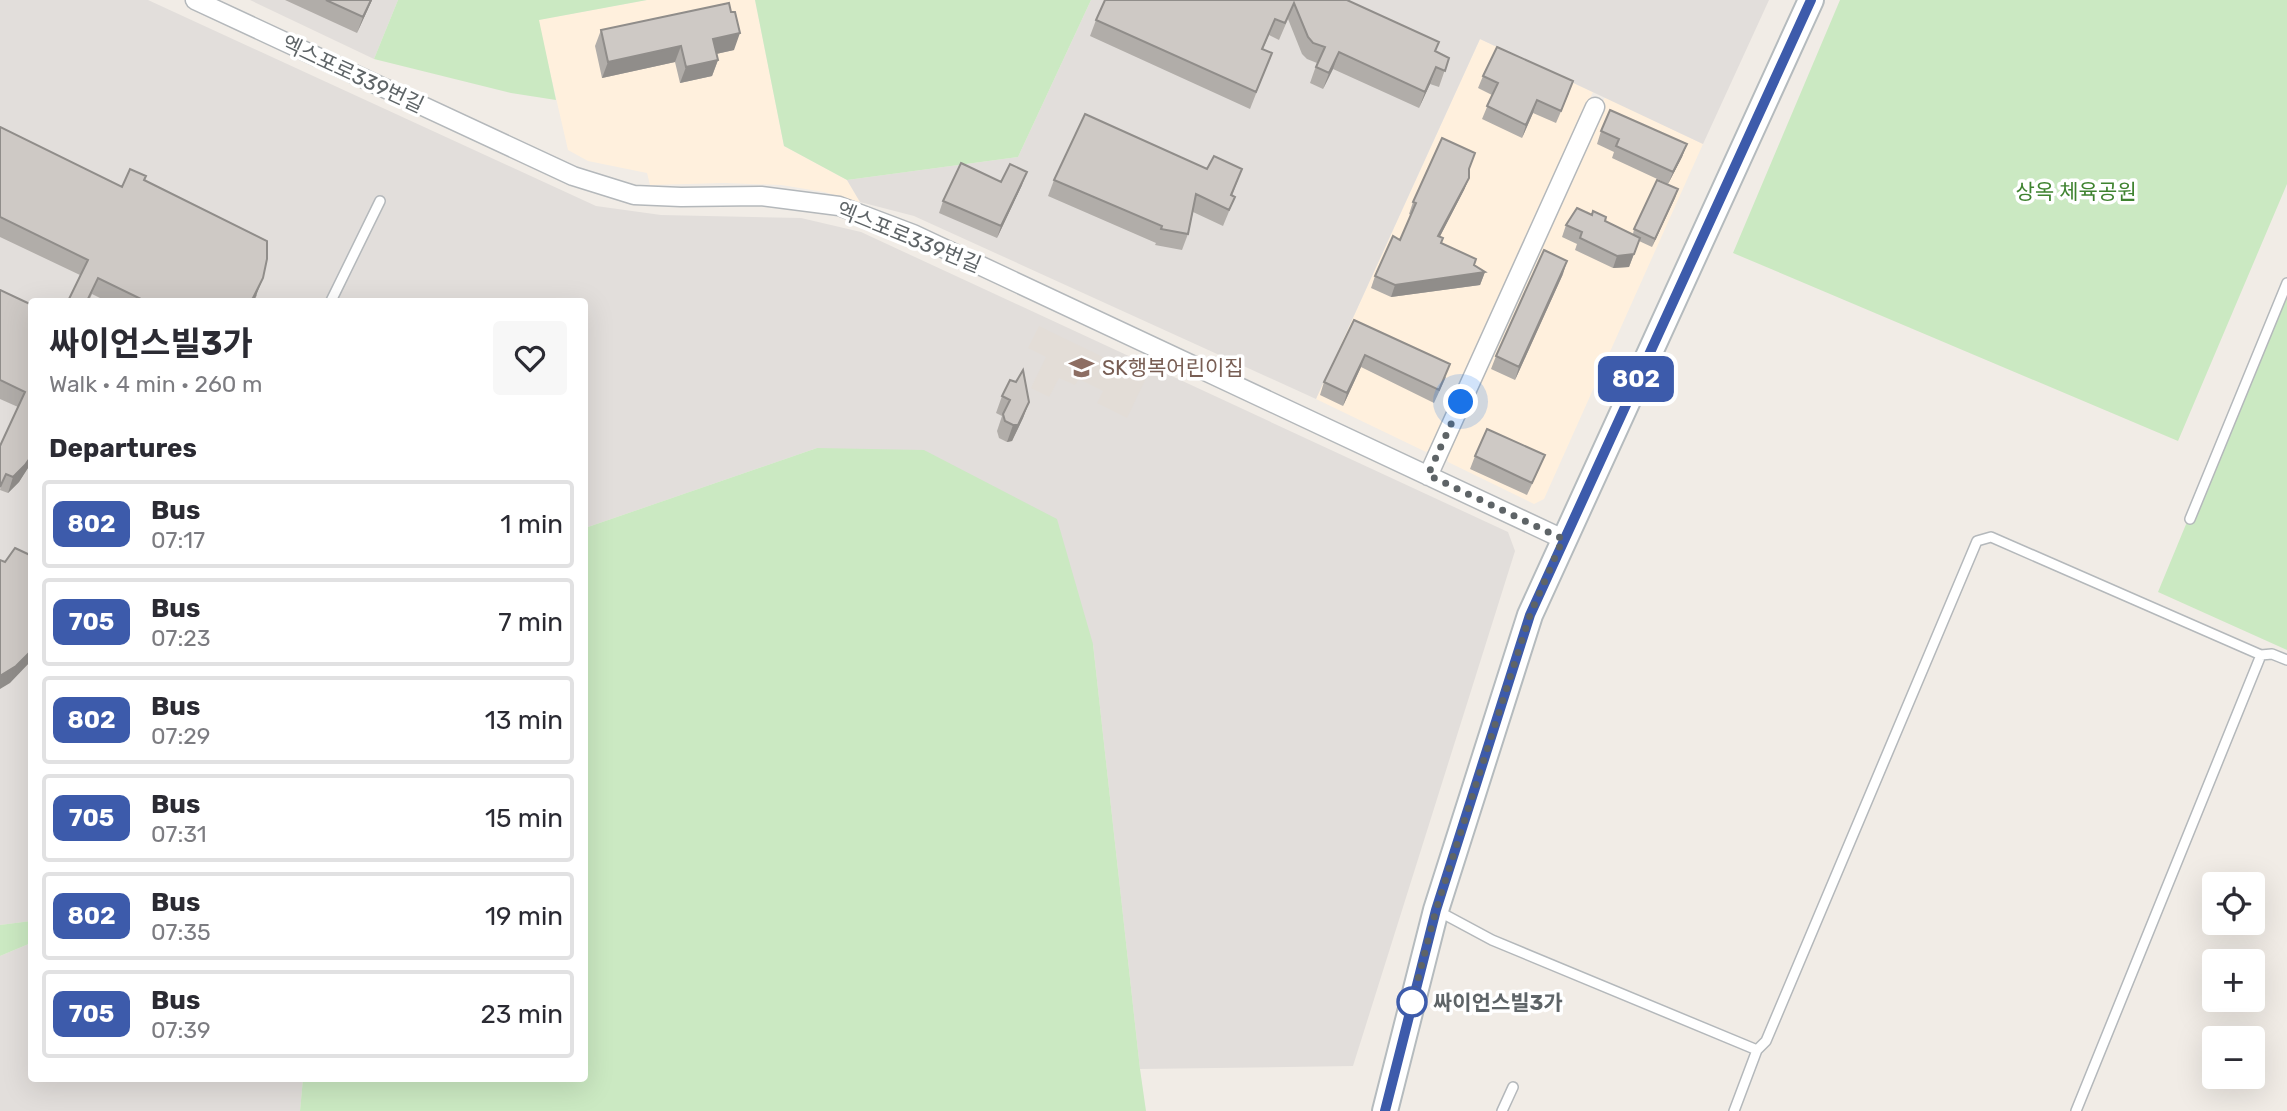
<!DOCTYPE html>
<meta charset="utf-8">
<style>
:root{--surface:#fff;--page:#f7f7f7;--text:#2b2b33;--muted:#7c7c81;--line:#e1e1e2}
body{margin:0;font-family:Rubik,"Noto Sans KR",sans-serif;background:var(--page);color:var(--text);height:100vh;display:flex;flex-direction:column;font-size:26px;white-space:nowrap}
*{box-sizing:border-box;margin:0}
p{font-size:23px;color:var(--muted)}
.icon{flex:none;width:38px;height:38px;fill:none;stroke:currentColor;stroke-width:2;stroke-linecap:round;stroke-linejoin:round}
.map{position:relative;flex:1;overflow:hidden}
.side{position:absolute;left:28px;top:298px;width:560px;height:784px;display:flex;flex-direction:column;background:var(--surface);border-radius:7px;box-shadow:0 7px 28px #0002}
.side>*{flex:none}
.badge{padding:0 14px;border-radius:10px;font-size:24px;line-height:46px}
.tools{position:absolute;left:2202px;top:872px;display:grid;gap:14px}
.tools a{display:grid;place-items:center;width:63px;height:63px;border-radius:7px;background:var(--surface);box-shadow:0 7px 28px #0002;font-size:35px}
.you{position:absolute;width:35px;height:35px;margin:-18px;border:5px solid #fff;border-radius:50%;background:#1a73e8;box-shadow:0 0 0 10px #1a73e833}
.map>.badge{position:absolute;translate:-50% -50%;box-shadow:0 0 0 4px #fff}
h2{padding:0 21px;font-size:26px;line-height:63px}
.round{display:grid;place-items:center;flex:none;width:74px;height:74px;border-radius:7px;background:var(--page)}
.overview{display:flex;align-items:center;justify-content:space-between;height:119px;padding:0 21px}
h1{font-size:33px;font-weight:700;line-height:52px}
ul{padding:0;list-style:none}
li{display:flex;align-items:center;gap:21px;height:88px;margin:0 14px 10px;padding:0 7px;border:4px solid var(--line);border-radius:7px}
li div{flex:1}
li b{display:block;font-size:26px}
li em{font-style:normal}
li .badge{min-width:77px;font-weight:700;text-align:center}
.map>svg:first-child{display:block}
.commercial{fill:#fff0dd}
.industrial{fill:#e2dedb}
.education{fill:#e3ddd7}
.green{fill:#cbe9c2}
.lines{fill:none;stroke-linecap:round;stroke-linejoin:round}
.lane-casing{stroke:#b4b8bb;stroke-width:12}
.street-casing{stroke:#b4b8bb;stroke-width:21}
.secondary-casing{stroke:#b5bbbe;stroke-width:28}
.lane{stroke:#fff;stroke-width:9}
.street{stroke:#fff;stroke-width:18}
.secondary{stroke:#fff;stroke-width:24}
.wall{fill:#b1ada9}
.shaded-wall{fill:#908d8a}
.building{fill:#cec9c5;stroke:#908d8a;stroke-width:2}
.line-casing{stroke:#fff;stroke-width:16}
.line{stroke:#3d5bab;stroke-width:10}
.walk{stroke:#5e6467;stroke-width:7;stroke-dasharray:0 12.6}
.stop-dot{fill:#fff;stroke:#3d5bab;stroke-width:3.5}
.labels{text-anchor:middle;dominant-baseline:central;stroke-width:7;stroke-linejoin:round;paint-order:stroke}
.street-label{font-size:21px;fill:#5e6467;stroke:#fff}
.park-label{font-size:21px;fill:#3f8330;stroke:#fff}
.education-label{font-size:21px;fill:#785e54;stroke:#fff;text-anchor:start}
.stop-label{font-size:21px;font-weight:bold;fill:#5e6467;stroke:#fff;text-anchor:start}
</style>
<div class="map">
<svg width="2287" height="1111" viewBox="0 0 2287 1111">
<rect width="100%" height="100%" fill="#f1ece6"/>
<path class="commercial" d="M647 0H755L784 146 847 180 860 202 824 192 781 185 724 183 650 185 647 173 588 161 568 150 538 20Z
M1480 39 1593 92 1434 448 1426 452 1316 399Z
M1605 97 1703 144 1544 499 1534 504 1448 462 1445 451Z"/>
<path class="industrial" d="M0 0H148L596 206 661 215 801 218 861 232 1508 532 1515 551 1353 1066 1140 1069 1093 644 817 448 585 528 584 301H32L31 921 0 925Z
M250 0H398L374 59Z
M1091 0H1769L1703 144 1480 39 1316 399 914 216 860 202 847 180 1018 157Z
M31 943 32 1078H303L300 1111H0V956Z"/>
<path class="education" d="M1039 326 1146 378 1127 418 1097 403 1103 391 1079 379 1075 385 1059 378 1049 397 1031 388 1046 357 1028 348Z"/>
<path class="green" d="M398 0H647L539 20 556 100 511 93 374 59Z
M755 0H1091L1018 157 847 180 784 146Z
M1840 0H2287V184L2178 441 1733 253Z
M2287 280V650L2158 592Z
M817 448 924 450 1057 519 1093 644 1140 1069 1146 1111H300L303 1078H584L585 528Z
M31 921V943L0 956V925Z"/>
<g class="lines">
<defs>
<path id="lane" d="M331 301 380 201
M2190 519 2287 283
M1438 911 1492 940 1757 1050 1734 1111
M1757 1050 1766 1041 1977 541 1991 537 2261 655
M1502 1111 1513 1087
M2076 1111 2261 655 2272 654 2287 660"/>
<path id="street" d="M195 0 573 176 634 195 681 197 761 196 839 206 913 234 1563 539
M1428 476 1595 107"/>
<path id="secondary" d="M1385 1111 1436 910 1530 615 1811 0"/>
</defs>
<use href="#lane" class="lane-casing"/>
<use href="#street" class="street-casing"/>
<use href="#secondary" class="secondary-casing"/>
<use href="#lane" class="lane"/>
<use href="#street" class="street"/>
<use href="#secondary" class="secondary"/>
</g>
<path class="wall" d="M285 0H372L357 33Z
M1347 0 1439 42 1435 51 1449 58 1439 87 1430 84 1419 108 1333 69 1323 89 1310 83 1317 63 1307 59 1302 54 1288 19 1279 40 1269 35 1263 49 1272 53 1250 109 1090 36 1096 20Z
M731 12 734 50 716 54 718 60 712 76 680 83 675 62 602 78 595 46 601 30Z
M1483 76 1569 93 1556 123 1533 113 1522 138 1482 119 1492 95 1478 88Z
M0 127 122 187 144 180 257 295 254 301H106L92 294 89 301H68L80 275 0 237Z
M1601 131 1687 144 1682 157 1668 184 1612 158 1614 152 1597 144Z
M1207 169H1242L1232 196 1235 197 1223 226 1193 212 1188 234 1182 250 1155 245 1156 243 1048 196 1054 180Z
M1469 170V178L1464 190 1440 236 1441 243 1485 272 1480 285 1391 297 1371 288 1375 276 1400 240 1411 215 1409 214 1413 202Z
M1001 182 1022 185 997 238 939 213 943 201Z
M1678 189 1652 247 1639 241 1629 267 1613 268 1575 250 1577 244 1562 237 1566 225 1605 221 1633 234 1634 229Z
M1563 274 1515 380 1491 369 1496 356Z
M0 290 32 305V461L19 482 8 493 0 490 18 407 0 399Z
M1354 320 1446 377 1434 403 1361 367 1343 406 1320 395 1324 382Z
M1002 396 1029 402 1023 418 1012 441 1007 442 999 438 997 431 1002 416 996 413Z
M1475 456 1540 467 1527 495 1470 469Z"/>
<path class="shaded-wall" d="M371 0H372L357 33 363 17Z
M740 33 734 50 707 56 713 39Z
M681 46 675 62 602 78 608 62Z
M1339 52 1333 69 1323 89 1329 73Z
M718 60 712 76 680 83 686 67Z
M1436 67 1430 84 1419 108 1425 92Z
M1537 100 1533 113 1522 138 1526 125Z
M1687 144 1682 157 1668 184 1673 172Z
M1027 172 1022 185 997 238 1001 226Z
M1469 178 1464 190 1434 248 1438 236Z
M1678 189 1675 198 1652 247 1655 239Z
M1640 238 1629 267 1613 268 1617 256Z
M1567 261 1563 274 1515 380 1519 367Z
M1485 272 1480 285 1391 297 1395 285Z
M263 278 254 301H250Z
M1365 355 1361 367 1343 406 1347 393Z
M1029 402 1023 418 1012 441 1007 442 1013 425Z
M32 455V461L30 465 19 482 8 493 13 477Z
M32 650V660L10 683 0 689V676Z"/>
<path class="building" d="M326 0H371L363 17Z
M1105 0H1347L1439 42 1435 51 1449 58 1445 71 1436 67 1425 92 1339 52 1329 73 1316 67 1325 47 1313 43 1308 37 1294 3 1285 23 1275 19 1262 49 1272 53 1256 92 1096 20Z
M729 3 731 12H735L740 33 713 39 718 60 686 67 681 46 608 62 601 30Z
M1497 47 1573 81 1561 111 1537 100 1526 125 1487 106 1498 83 1483 76Z
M1610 110 1687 144 1673 172 1616 146 1619 139 1601 131Z
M1085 114 1207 169 1214 156 1242 169 1231 195 1235 197 1229 210 1196 194 1188 234 1161 229 1162 226 1054 180Z
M0 127 122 187 130 169 146 176 144 180 267 241V259L263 278 253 298 250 301H140L141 299 98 278 87 301H68L88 260 0 217Z
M1442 138 1475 153 1469 169V178L1438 236 1443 238 1441 243 1476 259 1474 265 1485 272 1395 285 1375 276 1393 236 1400 240 1416 203 1413 202Z
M961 163 1001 182 1010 164 1027 172 1001 226 943 201Z
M1657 180 1678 189 1655 239 1634 229Z
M1577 208 1592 215 1593 211 1606 217 1605 221 1640 238 1634 254 1617 256 1580 238 1582 232 1566 225Z
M1544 250 1567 261 1519 367 1496 356Z
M0 290 32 305V455L25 465 13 477 6 474 0 487V446L25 392 0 380Z
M1354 320 1450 364 1439 390 1365 355 1347 393 1324 382Z
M1023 370 1029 402 1018 425H1013L1005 421 1003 414 1010 400 1002 396 1010 380 1016 382Z
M1487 429 1545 455 1532 483 1475 456Z
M15 548 32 556V650L16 666 0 676V560L5 562Z"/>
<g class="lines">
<defs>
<path id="line" d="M1385 1111 1436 910 1530 615 1811 0"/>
</defs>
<use href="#line" class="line-casing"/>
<use href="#line" class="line"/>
<path class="walk" d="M1412 1002 1436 910 1530 615 1563 539 1428 475 1461 402"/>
</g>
<defs>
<symbol id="school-bare" viewBox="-9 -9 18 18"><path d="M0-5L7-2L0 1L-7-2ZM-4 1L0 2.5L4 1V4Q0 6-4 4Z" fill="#8d6e63" stroke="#fff" stroke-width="2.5" paint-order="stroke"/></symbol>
</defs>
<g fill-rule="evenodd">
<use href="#school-bare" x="1064" y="350" width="35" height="35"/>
</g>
<circle class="stop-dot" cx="1412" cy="1002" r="14"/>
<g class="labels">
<g class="street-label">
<text transform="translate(353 74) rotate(25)">엑스포로339번길</text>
<text transform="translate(909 237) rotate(22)">엑스포로339번길</text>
</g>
<g class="park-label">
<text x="2076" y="191">상옥 체육공원</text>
</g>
<g class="education-label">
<text x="1102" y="367">SK행복어린이집</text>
</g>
<g class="stop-label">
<text x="1433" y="1002">싸이언스빌3가</text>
</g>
</g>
</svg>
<div class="tools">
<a><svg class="icon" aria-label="locate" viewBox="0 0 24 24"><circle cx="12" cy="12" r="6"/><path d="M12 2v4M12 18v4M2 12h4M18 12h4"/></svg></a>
<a>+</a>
<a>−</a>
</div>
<div class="you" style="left:1461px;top:402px"></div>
<b class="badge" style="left:1636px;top:379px;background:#3d5bab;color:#fff">802</b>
<section class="side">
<div class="overview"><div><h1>싸이언스빌3가</h1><p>Walk · 4 min · 260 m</p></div><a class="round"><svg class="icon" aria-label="heart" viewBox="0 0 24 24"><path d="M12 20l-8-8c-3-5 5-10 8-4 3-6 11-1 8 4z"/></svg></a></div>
<h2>Departures</h2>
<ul>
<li><span class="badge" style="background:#3d5bab;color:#fff">802</span><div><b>Bus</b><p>07:17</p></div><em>1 min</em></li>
<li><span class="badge" style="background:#3d5bab;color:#fff">705</span><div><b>Bus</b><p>07:23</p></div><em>7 min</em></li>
<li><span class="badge" style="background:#3d5bab;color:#fff">802</span><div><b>Bus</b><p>07:29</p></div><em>13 min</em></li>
<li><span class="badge" style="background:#3d5bab;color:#fff">705</span><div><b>Bus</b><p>07:31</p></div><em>15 min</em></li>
<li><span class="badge" style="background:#3d5bab;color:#fff">802</span><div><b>Bus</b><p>07:35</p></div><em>19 min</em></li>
<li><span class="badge" style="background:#3d5bab;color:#fff">705</span><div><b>Bus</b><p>07:39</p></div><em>23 min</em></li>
</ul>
</section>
</div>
